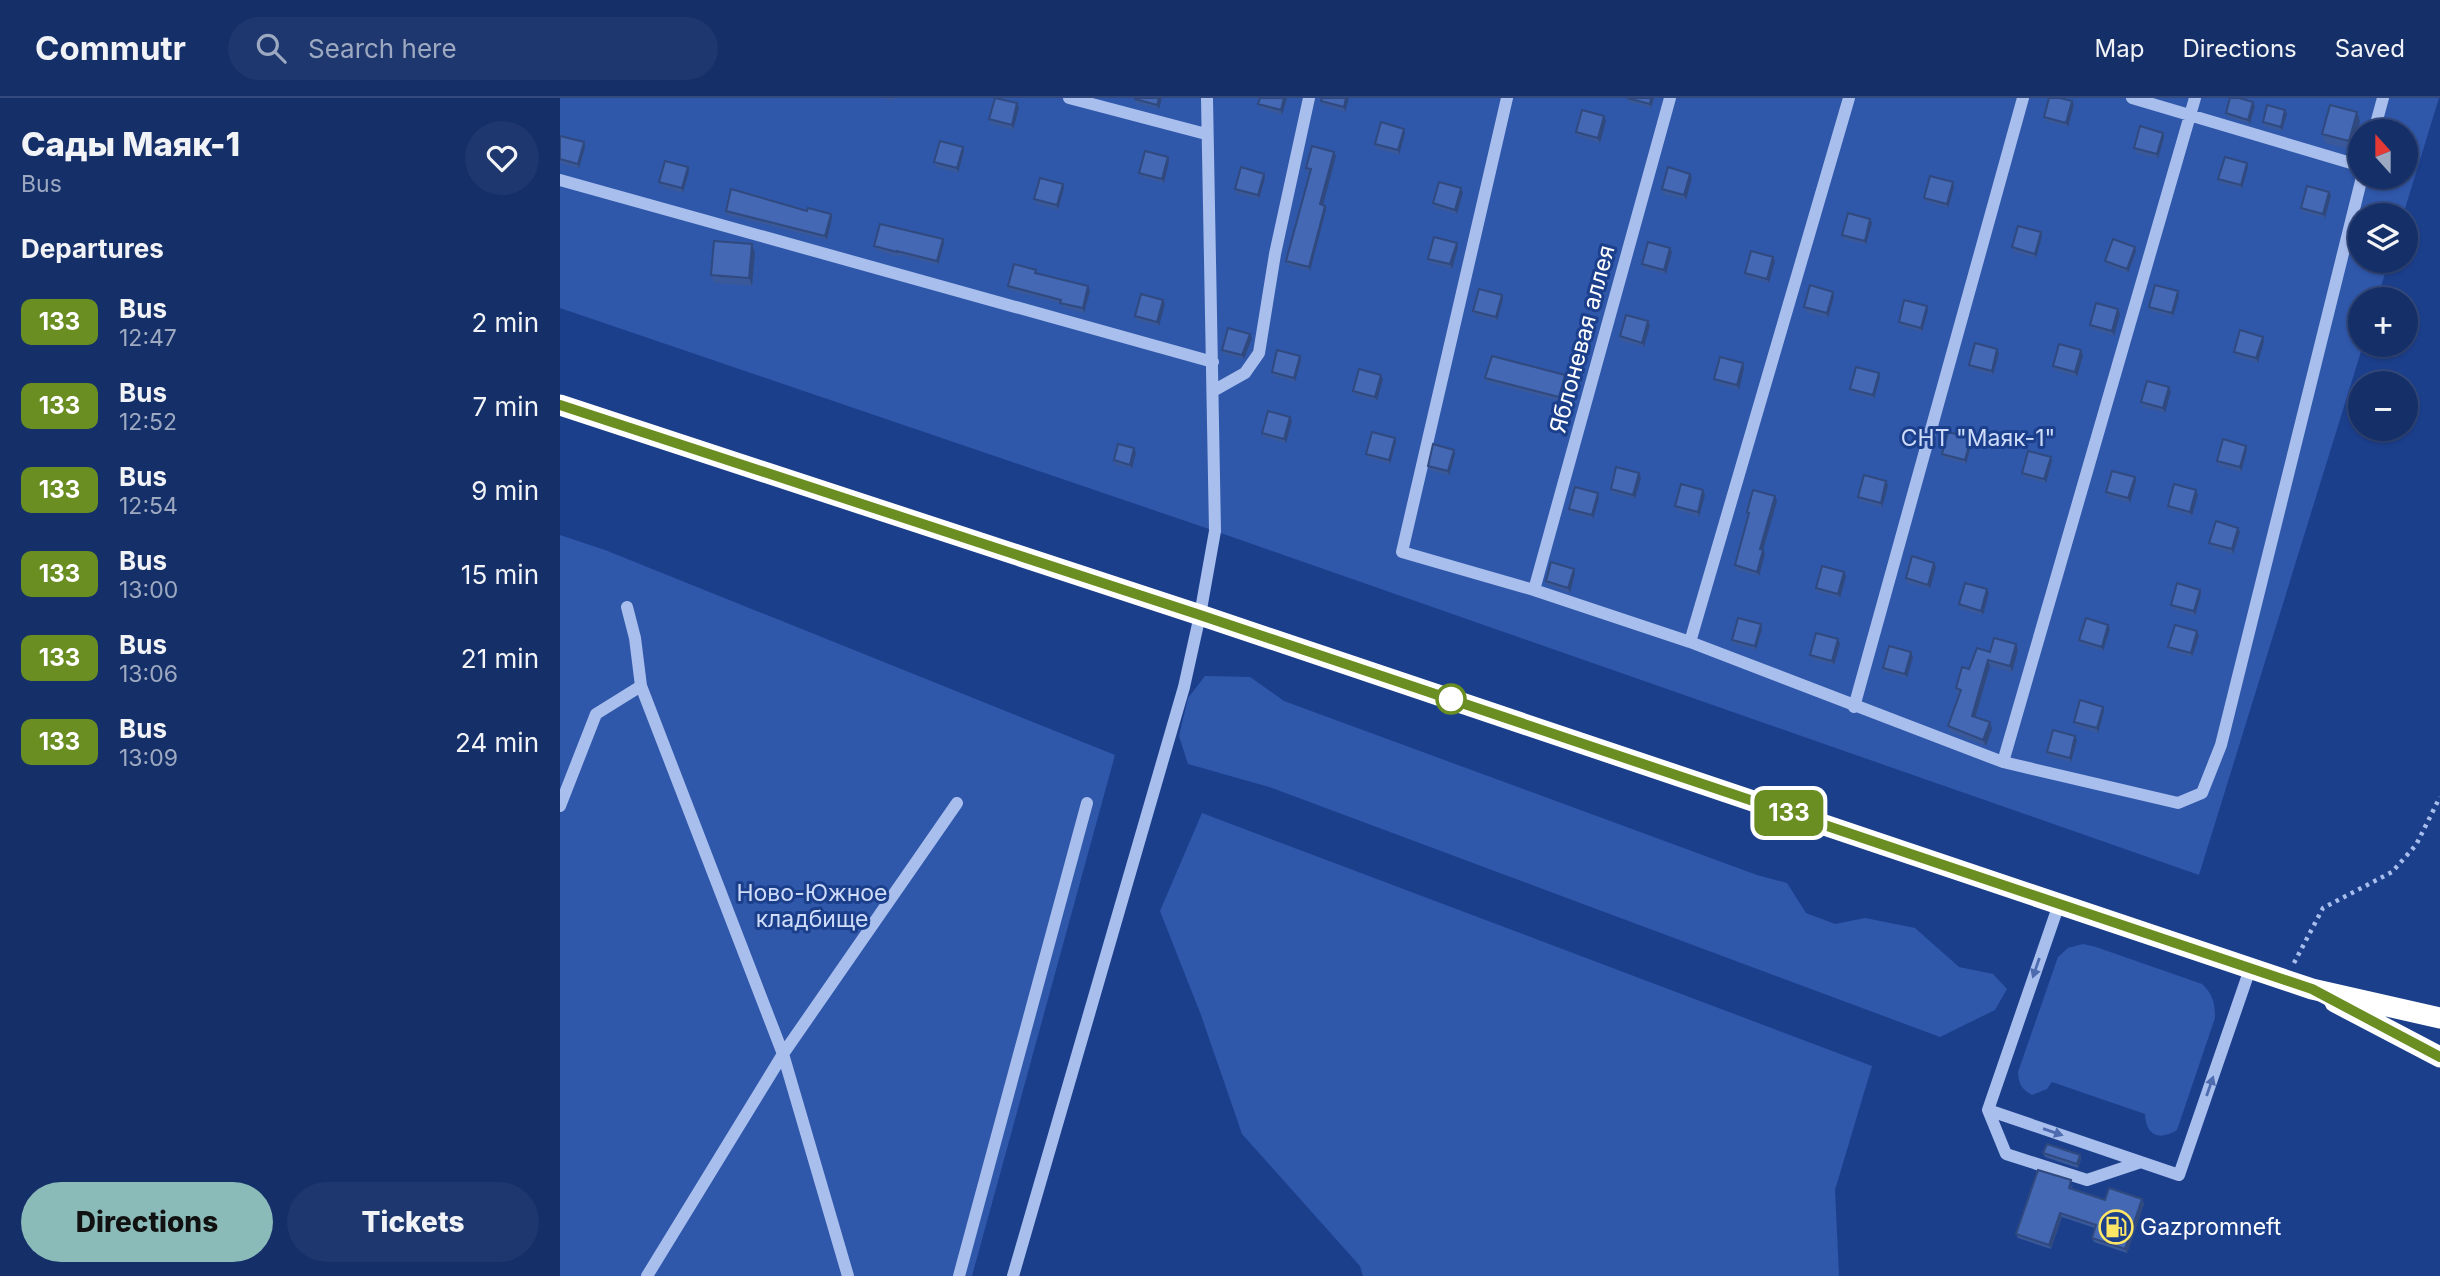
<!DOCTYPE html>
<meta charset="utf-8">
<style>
:root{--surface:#152f69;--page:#1e376f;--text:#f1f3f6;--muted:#9da9c0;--line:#344a7d;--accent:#8bbbb9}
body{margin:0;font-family:Inter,sans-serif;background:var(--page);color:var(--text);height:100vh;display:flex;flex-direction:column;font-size:26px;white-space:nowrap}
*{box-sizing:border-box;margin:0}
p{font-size:23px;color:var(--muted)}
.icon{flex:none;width:38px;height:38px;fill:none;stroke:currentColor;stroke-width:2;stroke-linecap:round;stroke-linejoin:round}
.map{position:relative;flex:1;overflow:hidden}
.sheet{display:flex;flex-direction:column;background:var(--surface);width:560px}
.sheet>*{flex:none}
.badge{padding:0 14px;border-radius:10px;font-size:24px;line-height:46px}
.needle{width:46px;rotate:339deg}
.tools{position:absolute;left:1788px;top:21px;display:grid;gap:14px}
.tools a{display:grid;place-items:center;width:70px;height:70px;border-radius:50%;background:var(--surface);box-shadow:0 2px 5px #0004,0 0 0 2px var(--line);font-size:35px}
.map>.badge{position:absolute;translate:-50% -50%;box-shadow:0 0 0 4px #fff}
h2{padding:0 21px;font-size:26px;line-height:63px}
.round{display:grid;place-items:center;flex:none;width:74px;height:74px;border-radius:37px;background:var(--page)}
.summary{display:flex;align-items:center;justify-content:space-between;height:119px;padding:0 21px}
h1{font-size:33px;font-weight:800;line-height:52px}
.action{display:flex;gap:14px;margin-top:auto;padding:14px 21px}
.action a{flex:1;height:80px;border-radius:42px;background:var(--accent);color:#111;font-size:28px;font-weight:800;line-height:80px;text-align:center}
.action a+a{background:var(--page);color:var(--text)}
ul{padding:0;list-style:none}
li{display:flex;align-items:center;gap:21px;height:84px;padding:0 21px}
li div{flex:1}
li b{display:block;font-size:26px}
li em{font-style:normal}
li .badge{min-width:77px;font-weight:700;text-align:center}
header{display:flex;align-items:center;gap:42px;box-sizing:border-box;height:98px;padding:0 35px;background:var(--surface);border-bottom:2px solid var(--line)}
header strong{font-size:33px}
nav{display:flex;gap:38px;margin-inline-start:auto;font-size:24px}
.search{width:490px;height:63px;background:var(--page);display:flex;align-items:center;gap:18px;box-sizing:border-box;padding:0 24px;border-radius:38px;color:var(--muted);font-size:26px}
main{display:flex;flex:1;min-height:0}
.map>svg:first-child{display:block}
.green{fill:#2f57aa;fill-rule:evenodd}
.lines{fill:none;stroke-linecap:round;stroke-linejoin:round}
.path{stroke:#a8beed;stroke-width:4.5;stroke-dasharray:3.5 5;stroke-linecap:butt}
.minor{stroke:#a8beed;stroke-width:12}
.highway{stroke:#fff;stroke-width:21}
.wall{fill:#3a599b}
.shaded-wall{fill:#30497e}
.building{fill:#4468b4;stroke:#30497e;stroke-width:2}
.oneway{fill:#4d6bae}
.line-casing{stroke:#fff;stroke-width:16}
.line{stroke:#6b8e23;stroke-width:10}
.stop-dot{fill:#fff;stroke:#6b8e23;stroke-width:3.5}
.labels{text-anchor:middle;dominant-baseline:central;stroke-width:6;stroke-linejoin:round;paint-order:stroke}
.street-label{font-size:23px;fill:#fff;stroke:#1c3f8c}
.park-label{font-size:23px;fill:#cedcf9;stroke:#1c3f8c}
.poi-label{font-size:23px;fill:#fff;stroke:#1c3f8c;text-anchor:start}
</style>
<header>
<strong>Commutr</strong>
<div class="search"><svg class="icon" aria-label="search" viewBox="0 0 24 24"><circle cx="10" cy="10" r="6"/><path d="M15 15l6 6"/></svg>Search here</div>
<nav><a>Map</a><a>Directions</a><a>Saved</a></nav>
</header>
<main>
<section class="sheet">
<div class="summary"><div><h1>Сады Маяк-1</h1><p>Bus</p></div><a class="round"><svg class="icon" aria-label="heart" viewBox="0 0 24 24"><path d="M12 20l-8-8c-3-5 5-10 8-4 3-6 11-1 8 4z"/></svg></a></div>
<h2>Departures</h2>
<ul>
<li><span class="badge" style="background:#6b8e23;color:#fff">133</span><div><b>Bus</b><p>12:47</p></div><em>2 min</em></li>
<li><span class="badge" style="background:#6b8e23;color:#fff">133</span><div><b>Bus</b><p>12:52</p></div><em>7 min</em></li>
<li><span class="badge" style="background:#6b8e23;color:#fff">133</span><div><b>Bus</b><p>12:54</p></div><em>9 min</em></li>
<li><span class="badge" style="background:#6b8e23;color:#fff">133</span><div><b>Bus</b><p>13:00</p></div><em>15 min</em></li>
<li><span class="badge" style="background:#6b8e23;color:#fff">133</span><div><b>Bus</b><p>13:06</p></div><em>21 min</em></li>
<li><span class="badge" style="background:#6b8e23;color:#fff">133</span><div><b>Bus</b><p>13:09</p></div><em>24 min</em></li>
</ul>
<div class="action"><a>Directions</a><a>Tickets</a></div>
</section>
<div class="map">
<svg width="1880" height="1178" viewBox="0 0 1880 1178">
<rect width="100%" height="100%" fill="#1c3f8c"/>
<path class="green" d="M0 0H1879L1843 117H1801V163H1829L1817 201H1801V247H1803L1639 777 655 433 0 210ZM1801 33H1846V79H1801Z
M0 437 45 452 555 657 412 1178H0Z
M645 578 690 579 724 603 1197 777 1227 785 1246 815 1275 826 1305 820 1355 830 1399 869 1433 876 1447 891 1435 912 1380 939 709 689 628 666 619 638 628 600Z
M642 715 1312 968 1275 1092 1279 1178H803L800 1168 682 1036 641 917 600 813Z
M1523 846 1536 849 1642 886C1653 896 1655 905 1655 920L1617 1032C1599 1043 1586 1038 1585 1016L1492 984 1487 991 1472 997C1461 991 1459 986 1458 974L1498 859 1508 850Z"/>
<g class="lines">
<path class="path" d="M1734 865 1763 810 1832 774 1856 747 1880 699"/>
<path class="minor" d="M509 0 646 36
M947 0 842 454 974 492 1130 544 1443 664 1618 705 1642 695 1661 647 1802 79
M1572 0 1801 68
M1814 33 1823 0
M0 82 653 264
M653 293 685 275 699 255 715 156 749 0
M974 492 1110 0
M67 509 75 540 81 588 223 956 288 1178
M1130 544 1289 0
M1294 609 1463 0
M1443 664 1635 0
M0 708 36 616 81 588
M1499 806 1428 1012 1446 1056 1527 1082 1581 1064
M1428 1012 1619 1077 1690 871
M87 1178 223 956 397 705
M399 1178 527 705
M453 1178 624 589 640 517 655 433 647 0"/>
<path class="highway" d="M0 307 640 517 1752 891 1880 920
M1775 904 1880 959"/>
</g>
<path class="wall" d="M322 0H334L333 3Z
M575 0H602L599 11 576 5Z
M727 0 722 17 700 10 698 6Z
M762 0H789L785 14 763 7 761 3Z
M1067 0H1094L1091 10 1069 4Z
M1512 3 1514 7 1508 29 1486 23 1484 19Z
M457 5 459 10 453 32 431 26 429 21Z
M1695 8 1690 26 1668 19 1666 15Z
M1725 12 1727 16 1722 33 1704 28 1703 24Z
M1797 14 1800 23 1792 52 1765 45 1762 36Z
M1046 23 1040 45 1017 38 1016 34Z
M845 35 839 57 817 51 815 46Z
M0 38 25 49 19 71 0 65Z
M1604 39 1598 61 1576 55 1574 50Z
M403 49 404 53 398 75 376 69 374 64Z
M776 58 763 107 765 108 766 112 750 173 728 167 726 163 750 75 747 74 746 70Z
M609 63 604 85 581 79 579 75Z
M1687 65 1688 69 1682 91 1660 85 1658 81Z
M128 69 129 73 123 95 101 89 99 84Z
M1130 76 1132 80 1126 102 1103 96 1102 91Z
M705 80 699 101 677 96 675 91Z
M1393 84 1394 89 1388 110 1366 104 1364 100Z
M504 90 498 112 476 106 474 101Z
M903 94 897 116 875 110 873 105Z
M1769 94 1771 98 1765 120 1743 114 1741 110Z
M166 113 272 120 267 142 167 117Z
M1312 125 1306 147 1283 141 1282 137Z
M1481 134 1482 138 1476 160 1454 154 1452 149Z
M383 141 384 145 378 167 339 157 338 159 316 152 314 148Z
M192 146 195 155 192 188 154 185 151 177Z
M898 149 892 171 870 165 868 161Z
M1575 149 1576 153 1568 175 1547 167 1545 163Z
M1110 150 1112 154 1106 176 1083 170 1082 166Z
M1215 163 1209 185 1186 179 1185 175Z
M477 175 530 193 524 215 502 209 500 205 449 192 448 188Z
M1273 194 1274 198 1268 220 1246 214 1244 209Z
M1619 198 1613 219 1591 213 1589 209Z
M943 201 937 223 915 217 913 213Z
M603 202 605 206 599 228 576 222 575 218Z
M1368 212 1362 234 1340 228 1339 224Z
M1560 216 1554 238 1531 231 1530 227Z
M1088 223 1090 227 1084 249 1061 243 1060 238Z
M1703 239 1704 243 1698 265 1676 258 1674 254Z
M692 240 684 261 664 256 662 252Z
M1437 251 1439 255 1433 277 1411 271 1409 267Z
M1521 252 1523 257 1517 279 1494 272 1493 268Z
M741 262 735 284 713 278 712 274Z
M1183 265 1184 270 1179 292 1156 285 1154 281Z
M1005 277 1006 282 1000 303 927 284 925 280Z
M1320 279 1314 301 1292 295 1290 291Z
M823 281 817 303 795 297 793 293Z
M1609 289 1611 293 1605 315 1582 309 1581 304Z
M730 319 732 323 726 345 703 339 702 335Z
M835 340 836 344 830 366 808 360 806 356Z
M1412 344 1406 366 1384 360 1382 356Z
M1686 348 1687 352 1681 374 1659 368 1657 363Z
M576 355 572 371 555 367 554 362Z
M895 356 889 378 870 372 868 368Z
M1492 363 1486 385 1464 379 1462 375Z
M1081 380 1075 401 1052 395 1051 391Z
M1326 383 1328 388 1322 410 1300 403 1298 399Z
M1576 383 1570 405 1548 399 1546 394Z
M1145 397 1139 419 1117 412 1115 408Z
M1638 397 1632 418 1609 412 1608 408Z
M1039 400 1033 421 1011 415 1009 411Z
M1217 403 1203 452 1205 456 1199 478 1176 472 1175 467 1188 418 1187 414Z
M1678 430 1680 434 1673 456 1651 449 1649 445Z
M1374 465 1376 469 1370 491 1347 485 1346 480Z
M1014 471 1015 475 1010 495 988 487 986 483Z
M1286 478 1280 500 1257 494 1256 490Z
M1427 491 1429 495 1423 517 1400 511 1399 506Z
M1640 492 1641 496 1635 518 1613 511 1611 507Z
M1548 527 1550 531 1543 553 1521 546 1519 542Z
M1202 531 1196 552 1174 546 1172 542Z
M1637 533 1639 538 1632 559 1610 553 1608 549Z
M1280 546 1274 567 1251 561 1250 557Z
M1458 552 1452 574 1430 568 1416 619 1432 631 1426 648 1390 634 1388 628 1400 597H1398L1396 590 1430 554Z
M1351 554 1353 559 1347 580 1324 574 1323 570Z
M1543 609 1544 613 1538 635 1516 628 1514 624Z
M1515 638 1517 642 1511 664 1489 658 1487 654Z
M1483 1055 1520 1057 1521 1061 1518 1070 1485 1059Z
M1513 1087 1511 1091 1545 1102 1582 1101 1584 1106 1567 1155 1534 1144 1532 1140 1535 1130 1502 1119 1491 1151 1458 1140 1456 1136Z"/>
<path class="shaded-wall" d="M599 0H602L599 11 597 7Z
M724 0H727L722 17 721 12Z
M786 0H789L785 14 784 9Z
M1091 0H1094L1091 10 1090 6Z
M1512 3 1514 7 1508 29 1506 25Z
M1693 4 1695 8 1690 26 1688 22Z
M457 5 459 10 453 32 452 27Z
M1725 12 1727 16 1722 33 1721 29Z
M1797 14 1800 23 1792 52 1789 43Z
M1044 18 1046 23 1040 45 1038 40Z
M844 31 845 35 839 57 838 52Z
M1603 35 1604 39 1598 61 1597 56Z
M24 44 25 49 19 71 18 66Z
M403 49 404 53 398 75 397 70Z
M774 54 776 58 762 111 760 106Z
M608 59 609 63 604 85 602 81Z
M1687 65 1688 69 1682 91 1681 87Z
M128 69 129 73 123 95 122 90Z
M704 76 705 80 699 101 698 97Z
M1130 76 1132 80 1126 102 1124 97Z
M1393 84 1394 89 1388 110 1387 106Z
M503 86 504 90 498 112 497 107Z
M901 90 903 94 897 116 895 112Z
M1769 94 1771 98 1765 120 1763 116Z
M765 108 766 112 750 173 749 169Z
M271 116 272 120 267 142 265 138Z
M1310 121 1312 125 1306 147 1305 143Z
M1481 134 1482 138 1476 160 1475 156Z
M383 141 384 145 378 167 377 163Z
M897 145 898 149 892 171 890 166Z
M192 146 195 155 192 188 189 180Z
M1575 149 1576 153 1568 175 1567 171Z
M1110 150 1112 154 1106 176 1104 172Z
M1213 159 1215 163 1209 185 1207 181Z
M528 188 530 193 524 215 523 210Z
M1618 193 1619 198 1613 219 1612 215Z
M1273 194 1274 198 1268 220 1267 215Z
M942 197 943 201 937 223 936 219Z
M603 202 605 206 599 228 597 224Z
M1367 208 1368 212 1362 234 1361 230Z
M1558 211 1560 216 1554 238 1552 233Z
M1088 223 1090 227 1084 249 1082 245Z
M690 236 692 240 684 261 682 257Z
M1703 239 1704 243 1698 265 1696 260Z
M1437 251 1439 255 1433 277 1432 273Z
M1521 252 1523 257 1517 279 1515 274Z
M740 258 741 262 735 284 734 280Z
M1183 265 1184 270 1179 292 1177 287Z
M1319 275 1320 279 1314 301 1313 297Z
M821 277 823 281 817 303 815 299Z
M1005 277 1006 282 1000 303 999 299Z
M1609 289 1611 293 1605 315 1603 310Z
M730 319 732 323 726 345 724 341Z
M835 340 836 344 830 366 829 362Z
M1411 340 1412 344 1406 366 1405 362Z
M1686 348 1687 352 1681 374 1680 369Z
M574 350 576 355 572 371 570 367Z
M894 352 895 356 889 378 888 373Z
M1491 359 1492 363 1486 385 1484 381Z
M1079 375 1081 380 1075 401 1073 397Z
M1575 379 1576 383 1570 405 1568 400Z
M1326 383 1328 388 1322 410 1321 405Z
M1143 392 1145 397 1139 419 1138 414Z
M1636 392 1638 397 1632 418 1630 414Z
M1038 395 1039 400 1033 421 1032 417Z
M1215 398 1217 403 1202 456 1200 451Z
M1678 430 1680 434 1673 456 1672 451Z
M1203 452 1205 456 1199 478 1197 474Z
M1374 465 1376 469 1370 491 1368 487Z
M1014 471 1015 475 1010 495 1008 490Z
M1284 474 1286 478 1280 500 1278 496Z
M1427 491 1429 495 1423 517 1421 513Z
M1640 492 1641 496 1635 518 1634 513Z
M1201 526 1202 531 1196 552 1195 548Z
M1548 527 1550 531 1543 553 1542 549Z
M1637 533 1639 538 1632 559 1631 555Z
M1278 541 1280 546 1274 567 1272 563Z
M1456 546 1458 552 1452 574 1450 568Z
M1351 554 1353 559 1347 580 1345 576Z
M1428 562 1430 568 1414 624 1412 618Z
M1543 609 1544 613 1538 635 1537 630Z
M1430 624 1432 631 1426 648 1423 642Z
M1515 638 1517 642 1511 664 1510 660Z
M1520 1057 1521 1061 1518 1070 1517 1066Z
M1582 1101 1584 1106 1567 1155 1565 1151Z
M1500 1115 1502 1119 1491 1151 1489 1147Z"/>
<path class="building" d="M435 0 457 5 452 27 429 21Z
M575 0H599L597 7 575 1Z
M700 0H724L721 12 698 6Z
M762 0H786L784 9 761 3Z
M1067 0H1091L1090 6Z
M1489 0H1500L1512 3 1506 25 1484 19Z
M1670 0H1679L1693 4 1688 22 1666 15Z
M1707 7 1725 12 1721 29 1703 24Z
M1770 7 1797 14 1789 43 1762 36Z
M1022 12 1044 18 1038 40 1016 34Z
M821 24 844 31 838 52 815 46Z
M1580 28 1603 35 1597 56 1574 50Z
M0 38 24 44 18 66 0 61Z
M380 43 403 49 397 70 374 64Z
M752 48 774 54 760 106 765 108 749 169 726 163 751 71 746 70Z
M585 53 608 59 602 81 579 75Z
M1665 59 1687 65 1681 87 1658 81Z
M105 63 128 69 122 90 99 84Z
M681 69 704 76 698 97 675 91Z
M1108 69 1130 76 1124 97 1102 91Z
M1370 78 1393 84 1387 106 1364 100Z
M480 80 503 86 497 107 474 101Z
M879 84 901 90 895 112 873 105Z
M1747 88 1769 94 1763 116 1741 110Z
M171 91 247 113 248 110 271 116 265 138 166 113Z
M1288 115 1310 121 1305 143 1282 137Z
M320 126 383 141 377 163 337 153V154L314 148Z
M1458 128 1481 134 1475 156 1452 149Z
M874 139 897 145 890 166 868 161Z
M1553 141 1575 149 1567 171 1545 163Z
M154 143 192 146 189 180 151 177Z
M1088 144 1110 150 1104 172 1082 166Z
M1191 153 1213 159 1207 181 1185 175Z
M454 166 476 172 475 175 528 188 523 210 500 205 501 202 448 188Z
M1250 187 1273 194 1267 215 1244 209Z
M1595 187 1618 193 1612 215 1589 209Z
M919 191 942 197 936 219 913 213Z
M581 196 603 202 597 224 575 218Z
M1344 202 1367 208 1361 230 1339 224Z
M1536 205 1558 211 1552 233 1530 227Z
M1066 217 1088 223 1082 245 1060 238Z
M668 230 690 236 682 257 662 252Z
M1680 232 1703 239 1696 260 1674 254Z
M1415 245 1437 251 1432 273 1409 267Z
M1499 246 1521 252 1515 274 1493 268Z
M717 252 740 258 734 280 712 274Z
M932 258 1005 277 999 299 925 280Z
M1160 259 1183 265 1177 287 1154 281Z
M1296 269 1319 275 1313 297 1290 291Z
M799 271 821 277 815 299 793 293Z
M1587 283 1609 289 1603 310 1581 304Z
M708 313 730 319 724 341 702 335Z
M812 334 835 340 829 362 806 356Z
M1388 334 1411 340 1405 362 1382 356Z
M1663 341 1686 348 1680 369 1657 363Z
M558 346 574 350 570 367 554 362Z
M873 346 894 352 888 373 868 368Z
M1468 353 1491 359 1484 381 1462 375Z
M1056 369 1079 375 1073 397 1051 391Z
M1552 373 1575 379 1568 400 1546 394Z
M1304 377 1326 383 1321 405 1298 399Z
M1121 386 1143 392 1138 414 1115 408Z
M1614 386 1636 392 1630 414 1608 408Z
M1015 389 1038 395 1032 417 1009 411Z
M1193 392 1215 398 1200 451 1203 452 1197 474 1175 467 1189 415 1187 414Z
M1656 423 1678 430 1672 451 1649 445Z
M1352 458 1374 465 1368 487 1346 480Z
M991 464 1014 471 1008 490 986 483Z
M1262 468 1284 474 1278 496 1256 490Z
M1405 485 1427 491 1421 513 1399 506Z
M1617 485 1640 492 1634 513 1611 507Z
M1178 520 1201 526 1195 548 1172 542Z
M1526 520 1548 527 1542 549 1519 542Z
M1615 527 1637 533 1631 555 1608 549Z
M1256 535 1278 541 1272 563 1250 557Z
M1434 540 1456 546 1450 568 1428 562 1412 618 1430 624 1423 642 1388 628 1401 592 1396 590 1402 569 1409 571 1417 550 1430 554Z
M1329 548 1351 554 1345 576 1323 570Z
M1520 602 1543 609 1537 630 1514 624Z
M1493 632 1515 638 1510 660 1487 654Z
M1487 1046 1520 1057 1517 1066 1483 1055Z
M1478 1072 1511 1082 1509 1090 1545 1102 1549 1090 1582 1101 1565 1151 1532 1140 1536 1127 1500 1115 1489 1147 1456 1136Z"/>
<defs><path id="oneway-solid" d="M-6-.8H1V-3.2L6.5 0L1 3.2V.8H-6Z" transform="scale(1.75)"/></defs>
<g class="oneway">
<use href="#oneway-solid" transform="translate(1476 870) rotate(109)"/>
<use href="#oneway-solid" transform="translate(1650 988) rotate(-71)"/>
<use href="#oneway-solid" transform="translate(1493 1034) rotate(19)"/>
</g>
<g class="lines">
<defs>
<path id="line" d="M0 307 640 517 1752 891 1880 959"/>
</defs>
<use href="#line" class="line-casing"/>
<use href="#line" class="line"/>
</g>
<defs>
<symbol id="fuel-ring" viewBox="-11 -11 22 22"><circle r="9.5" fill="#1c3f8c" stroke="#fde566" stroke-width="1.5"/><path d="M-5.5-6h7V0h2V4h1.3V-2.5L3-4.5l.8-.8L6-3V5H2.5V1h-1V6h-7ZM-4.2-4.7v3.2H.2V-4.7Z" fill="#fde566"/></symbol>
</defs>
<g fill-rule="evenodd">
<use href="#fuel-ring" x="1537" y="1110" width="38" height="38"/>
</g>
<circle class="stop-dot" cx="891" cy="601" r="14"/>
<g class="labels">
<g class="street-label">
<text transform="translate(1022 241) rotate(-75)">Яблоневая аллея</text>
</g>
<g class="park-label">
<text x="1418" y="340">СНТ "Маяк-1"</text>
<text x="252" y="795">Ново-Южное<tspan x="252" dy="26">кладбище</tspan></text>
</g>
<g class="poi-label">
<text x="1580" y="1129">Gazpromneft</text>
</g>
</g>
</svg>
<div class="tools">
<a><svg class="needle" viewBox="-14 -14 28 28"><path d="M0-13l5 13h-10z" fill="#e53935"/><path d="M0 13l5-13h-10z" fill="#9da9c0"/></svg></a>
<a><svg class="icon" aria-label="layers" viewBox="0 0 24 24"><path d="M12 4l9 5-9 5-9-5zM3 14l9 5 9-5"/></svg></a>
<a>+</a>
<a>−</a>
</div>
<b class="badge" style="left:1229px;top:715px;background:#6b8e23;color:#fff">133</b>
</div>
</main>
